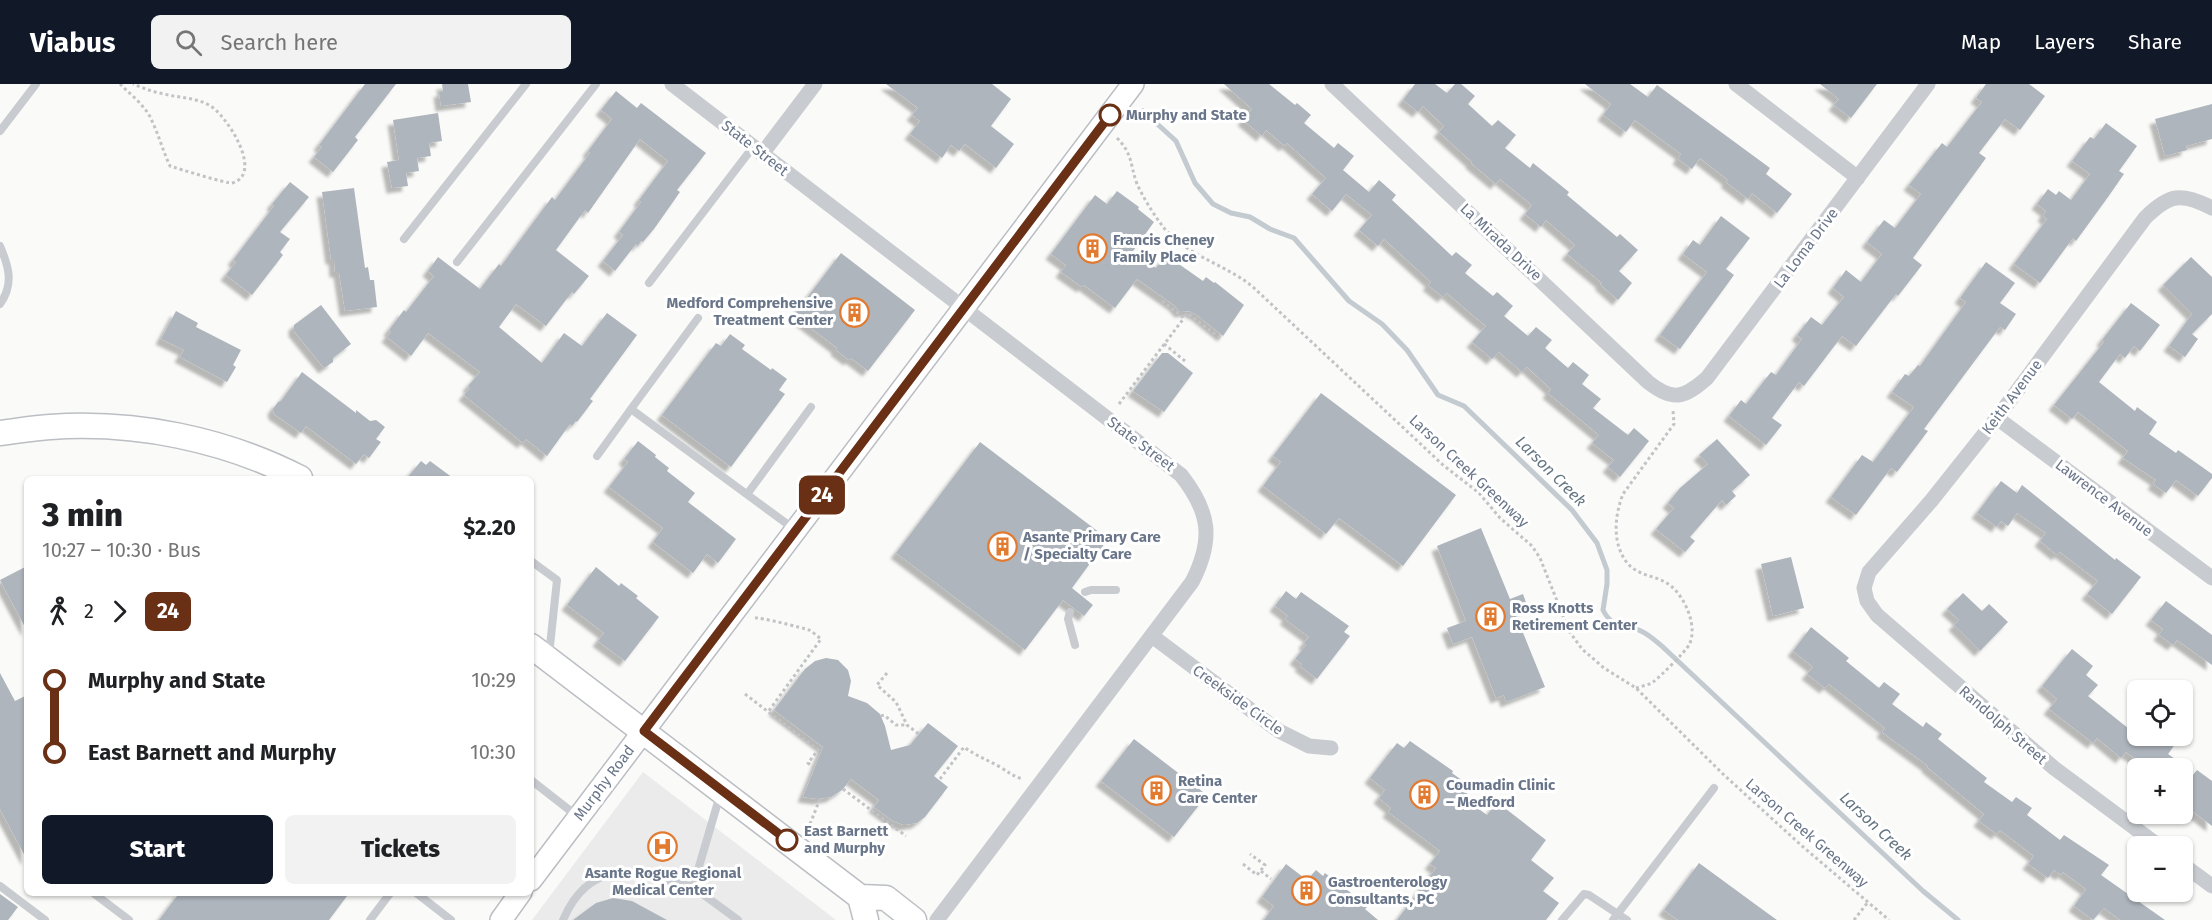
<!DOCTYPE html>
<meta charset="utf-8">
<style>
:root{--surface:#fff;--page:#f2f2f2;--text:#202124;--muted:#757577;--accent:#111827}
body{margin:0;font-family:"Fira Sans",sans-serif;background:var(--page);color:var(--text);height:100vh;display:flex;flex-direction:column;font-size:22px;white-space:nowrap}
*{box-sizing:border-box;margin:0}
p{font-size:20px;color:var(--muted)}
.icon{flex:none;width:33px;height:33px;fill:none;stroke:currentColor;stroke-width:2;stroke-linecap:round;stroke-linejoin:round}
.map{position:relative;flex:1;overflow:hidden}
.panel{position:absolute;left:24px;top:392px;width:510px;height:420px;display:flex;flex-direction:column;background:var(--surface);border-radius:9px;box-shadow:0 2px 4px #0004}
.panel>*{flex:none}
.badge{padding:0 12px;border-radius:9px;font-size:21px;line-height:39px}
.controls{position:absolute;left:2127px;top:596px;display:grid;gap:12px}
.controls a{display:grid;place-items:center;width:66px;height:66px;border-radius:9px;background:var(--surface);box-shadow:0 2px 4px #0004;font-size:30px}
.map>.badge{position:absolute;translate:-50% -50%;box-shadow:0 0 0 3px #fff}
.legs{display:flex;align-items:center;gap:9px;height:66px;padding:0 18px;font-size:20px}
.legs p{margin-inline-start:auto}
.headline{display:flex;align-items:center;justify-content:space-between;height:102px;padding:0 18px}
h1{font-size:33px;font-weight:800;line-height:45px}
.cta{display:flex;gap:12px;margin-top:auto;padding:12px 18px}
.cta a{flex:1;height:69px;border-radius:9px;background:var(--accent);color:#fff;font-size:24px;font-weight:800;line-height:69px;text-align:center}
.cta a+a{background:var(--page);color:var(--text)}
ul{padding:0 18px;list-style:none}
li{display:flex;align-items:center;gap:21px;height:72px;font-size:22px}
li i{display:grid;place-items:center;width:9px;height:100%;margin:0 8px;background:currentColor}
li i::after{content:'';width:15px;height:15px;margin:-8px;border:4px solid;border-radius:50%;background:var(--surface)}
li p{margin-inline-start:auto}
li:first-child i{background:linear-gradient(#0000 50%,currentColor 0)}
li:last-child i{background:linear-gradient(currentColor 50%,#0000 0)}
header{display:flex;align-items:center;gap:36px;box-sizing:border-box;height:84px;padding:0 30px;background:var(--accent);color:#fff}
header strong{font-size:28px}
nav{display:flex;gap:33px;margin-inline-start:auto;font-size:21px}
.search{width:420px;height:54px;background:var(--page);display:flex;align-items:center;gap:15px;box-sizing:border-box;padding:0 21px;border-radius:9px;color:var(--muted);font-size:22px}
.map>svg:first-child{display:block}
.built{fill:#ebebeb}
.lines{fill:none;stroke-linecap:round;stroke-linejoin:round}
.stream{stroke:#c3cad0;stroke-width:5}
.building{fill:#afb5bd;filter:url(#shadow)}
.secondary-casing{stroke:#babec4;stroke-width:24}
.primary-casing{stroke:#bbbec3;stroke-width:27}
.path{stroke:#c2c3c6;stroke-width:3;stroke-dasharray:3 3;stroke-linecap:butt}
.lane{stroke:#c8cbcf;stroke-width:8}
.street{stroke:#c8cbcf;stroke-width:15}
.secondary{stroke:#fff;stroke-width:21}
.primary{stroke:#fff;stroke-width:24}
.line-1-casing{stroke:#fff;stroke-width:14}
.line-1{stroke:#693016;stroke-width:9}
.stop-1-dot{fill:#fff;stroke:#693016;stroke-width:3}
.labels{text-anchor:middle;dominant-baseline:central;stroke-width:6;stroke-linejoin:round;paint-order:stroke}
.stop-label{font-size:15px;font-weight:bold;fill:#697589;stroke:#fff;text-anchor:start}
.street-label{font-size:15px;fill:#697589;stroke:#fff}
.poi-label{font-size:15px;font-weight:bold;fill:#697589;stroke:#fff;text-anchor:start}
.water-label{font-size:16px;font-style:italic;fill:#657683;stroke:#fff}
</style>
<header>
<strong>Viabus</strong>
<div class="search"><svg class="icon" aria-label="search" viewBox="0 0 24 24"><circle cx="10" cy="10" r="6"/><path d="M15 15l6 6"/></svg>Search here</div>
<nav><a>Map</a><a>Layers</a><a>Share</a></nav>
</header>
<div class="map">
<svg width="2212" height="836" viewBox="0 0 2212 836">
<defs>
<filter id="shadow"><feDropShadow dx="-5.5" dy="5.5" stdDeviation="1.5" flood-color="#0004"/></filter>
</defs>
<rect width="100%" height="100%" fill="#fafaf8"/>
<path class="built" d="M643 688 836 836H532Z"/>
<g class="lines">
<path class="stream" d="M1143 27 1176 57 1195 99 1213 120 1231 129 1250 133 1270 145 1294 154 1349 217 1382 240 1407 266 1438 311 1464 322 1572 426 1597 459 1607 486V500L1603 526C1613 546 1625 539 1641 547 1650 551 1658 559 1665 565L1923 807 1958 836"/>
</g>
<path class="building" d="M365 0H396L355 53 358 56 333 88 314 73 322 63 319 61Z
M442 0H468L471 18 441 22 439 8 443 7Z
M886 0H992L1011 15 991 42 1014 60 996 84 965 60 959 67 951 61 942 74 910 50 920 37 912 31 918 24Z
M1224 0H1269L1295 21 1297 19 1311 31 1304 39 1334 64 1338 59 1354 72 1343 86 1369 108 1379 96 1396 111 1392 116 1452 172 1456 168 1472 181 1465 189 1493 212 1497 208 1513 222 1504 232 1528 252 1536 243 1552 256 1545 264 1568 284 1573 278 1589 291 1582 300 1601 315 1593 324 1628 351 1634 344 1649 357 1620 393 1608 383 1614 376 1592 359 1599 351 1548 309 1551 305 1527 283 1522 288 1499 268 1492 275 1472 258 1486 242 1475 233 1447 209 1443 213 1428 201 1431 198 1384 155 1378 162 1359 146 1372 131 1346 110 1332 127 1312 110 1326 94 1287 59 1285 62 1266 46 1262 52 1243 36 1252 25Z
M1415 0H1435L1447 9 1455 0H1461L1475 12 1468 20 1492 42 1498 36 1516 51 1505 64 1530 84 1533 79 1569 108 1567 111 1617 153 1620 150 1638 166 1619 187 1632 199 1618 216 1600 200 1602 199 1567 170 1575 161 1546 136 1541 143 1525 130 1532 121 1500 95 1496 100 1471 79 1472 78 1439 48 1444 42 1423 22 1418 28 1403 16Z
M1585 0H1630L1648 13 1657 1 1770 84 1766 90 1792 110 1777 129 1752 109 1748 115 1726 98 1728 96 1700 74 1692 85 1678 75 1681 70 1635 36 1626 48 1603 31 1611 20Z
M1820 0H1877L1851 34 1834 21 1839 15Z
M1986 0H2029L2045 12 2020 46 2005 35 1979 69 1986 74 1913 174 1922 181 1898 212 1896 210 1856 262 1842 252 1804 302 1799 298 1772 334 1782 341 1766 361 1729 332 1741 316 1746 320 1771 288 1776 291 1802 255 1797 251 1811 233 1822 241 1844 213 1833 204 1846 186 1861 198 1882 170 1867 158 1884 136 1895 144 1921 110 1909 101 1942 59 1947 63 1982 18 1976 14Z
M616 7 637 24 641 19 706 69 677 106 680 108 654 145 643 158 641 157 638 162 636 160 615 187 603 177 623 151 619 148 641 118 639 116 668 77 640 55 588 129 585 126 556 166 589 192 574 210 572 208 546 242 516 220 499 243 542 279 564 249 582 262 607 229 637 251 590 315 593 317 577 338 576 337 572 342 570 340 547 372 526 355 523 359 464 311 470 304 468 302 480 288 428 249 411 272 387 253 391 248 389 246 404 226 406 228 434 192 428 187 438 173 480 205 499 180 501 182 552 113 555 116 590 69 588 67 612 35 601 26Z
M2212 20V55L2186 62 2187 66 2165 72 2155 35Z
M438 29 442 57 429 59 431 72 417 74 419 87 406 89 408 102 392 104 387 78 399 76 393 36Z
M2106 39 2137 62 2119 87 2124 90 2108 113 2076 157 2073 154 2040 199 2014 180 2047 135 2043 132 2046 127 2037 120 2048 105 2056 111 2059 107 2071 116 2090 90 2072 77 2090 53 2094 55Z
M290 98 309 113 280 148 290 155 280 168 283 171 252 211 226 191 236 178 233 176 274 122 272 120Z
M354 104 365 184 368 183 370 196H374L377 223 345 227 339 188H335L334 175H331L322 108Z
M1117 107 1139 123 1138 125 1154 138 1133 167 1156 184 1166 171 1203 197 1206 193 1214 199 1215 198 1244 221 1223 252 1197 231 1189 227 1180 228 1174 221 1137 195 1115 224 1084 201 1082 203 1061 188 1066 181 1051 170 1095 111 1107 120Z
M1721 132 1750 154 1726 185 1734 191 1680 265 1660 251 1707 188 1683 170 1693 156 1700 161Z
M841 169 915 226 868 287 851 274 849 276 836 266 837 264 794 231Z
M2191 173 2212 193V230L2192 250 2198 255 2185 273 2169 262 2192 230 2163 201Z
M1986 178 2015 199 2000 219 2016 230 2005 246 2000 243 1924 345 1928 347 1897 388 1891 384 1856 431 1831 413 1862 371 1873 378 1914 323 1892 308 1905 290 1909 292 1918 281 1920 282 1966 218 1960 214Z
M2131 219 2160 241 2140 267 2134 262 2125 274 2120 270 2099 298 2135 327 2137 323 2157 338 2149 350 2176 369 2178 366 2212 390V394L2198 412 2176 396 2166 409 2153 400 2156 396 2123 374 2128 367 2078 328 2072 335 2054 321 2104 258 2102 256Z
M321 221 351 260 333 274V278L324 284 294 247V241Z
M176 227 198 239 196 243 241 266 233 281 236 283 227 298 180 273 184 266 161 255Z
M730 250 745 261 742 265 771 286 772 284 787 295 779 306 785 310 731 383 662 331 716 259 721 262Z
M1162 269H1168L1193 289 1164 328 1133 307Z
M302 288 356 329V326L370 337 376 336 385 343 376 355 381 358 369 374 364 370 356 380 306 342 301 349 274 330 273 325 278 318 281 317Z
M1321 309 1456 411 1403 482 1339 434 1326 450 1263 402 1281 378 1273 372Z
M1717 355 1750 391 1732 407 1736 412 1726 421 1722 416 1690 453 1695 457 1685 468 1656 445 1674 424 1668 419 1680 404 1708 380 1699 371Z
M638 357 656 371 655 373 669 384 667 387 695 409 688 418 736 455 718 479 707 470 693 489 653 458 663 444 609 403 628 378 624 375Z
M980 358 1108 455 1072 504 1093 521 1084 532 1063 516 1025 566 896 469Z
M421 377 426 381 430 377 453 394H407Z
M2001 397 2017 409 2022 401 2115 476 2116 474 2141 493 2112 530 2087 510 2098 497 2060 468 2057 471 2040 457 2046 449 2017 429 2008 442 2001 437 1997 443 1977 429Z
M1481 444 1510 515 1523 510 1528 524 1515 529 1545 603 1506 618 1504 611 1496 614 1472 553 1453 560 1447 544 1466 537 1437 462Z
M1791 473 1804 524 1773 532 1761 480Z
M27 482V547L0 496Z
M596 483 619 502 621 499 638 512 636 514 659 533 625 577 598 557 604 549 567 521Z
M1286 507 1296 515 1301 508 1349 542 1344 548 1350 552 1317 595 1300 582 1302 580 1295 575 1306 561 1304 559 1309 553 1285 535 1288 532 1275 522Z
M1963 509 1982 527 1989 520 2008 538 1980 567 1954 541 1959 536 1947 525Z
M2166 517 2212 551V581L2177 556 2173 561 2159 551 2163 545 2151 536Z
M1811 543 1849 574 1846 577 1879 604 1884 598 1900 610 1892 620 1923 643 1926 638 1942 650 1938 655 1987 694 1984 698 2012 718 2016 713 2032 724 2027 731 2060 756 2064 751 2109 781 2101 791 2165 836H2120L2104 824 2093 836 2074 822 2086 805 2063 788 2061 791 2054 786 2048 794 2028 780 2034 772 2000 746 1997 750 1979 737 1984 730 1927 683 1928 682 1882 648 1885 644 1829 600 1825 604 1807 590 1813 583 1793 567Z
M2072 565 2093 582 2086 591 2098 601 2088 612 2144 657 2149 651H2166L2176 659 2168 670 2188 684H2148L2126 668 2121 674 2097 654 2093 659 2049 625 2057 615 2042 602Z
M826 574 838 576 848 586 851 597 848 612 867 619 880 630 885 642 891 666 910 661 928 639 958 662 934 692 948 703 925 733 917 739 904 741 893 737 874 723 879 716 851 695 842 706 831 713 818 715 803 713 823 663 774 626 805 585 815 577Z
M0 589 15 617 27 611V776L0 725Z
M1134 655 1207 711 1174 753 1101 697Z
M1410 657 1453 687 1452 689 1467 700 1466 702 1470 705 1464 714 1487 731 1497 718 1546 756 1531 776 1554 794 1543 807 1559 819 1546 836H1397L1436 784 1430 780 1440 767 1388 728 1391 724 1379 714 1385 706 1370 694 1397 659 1404 664Z
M2197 686 2212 697V742L2182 719V704Z
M1699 779 1759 823 1777 836H1678L1664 826Z
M1286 780 1307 796 1316 786 1323 792 1325 789 1368 822 1365 825 1378 836H1264L1274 822 1262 813Z
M180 808H350L329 836H159Z
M0 810 18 823 8 836H0Z
M613 814 632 817 667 836H573L596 819Z"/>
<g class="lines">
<defs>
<path id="secondary" d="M531 796 1133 0
M501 836 521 808"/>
<path id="primary" d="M0 349C17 347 34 344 50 343 135 337 224 355 300 394
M531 562 860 813 886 814 914 836
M860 813 866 836"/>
</defs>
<use href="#secondary" class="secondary-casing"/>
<use href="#primary" class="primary-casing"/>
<path class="path" d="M120 0C131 11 146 22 152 37 159 52 163 67 170 82 179 85 228 100 232 99 265 90 226 30 209 21 194 13 179 14 164 10 153 8 143 4 133 0
M1117 54C1133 70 1130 81 1137 100 1144 115 1154 131 1164 144 1187 172 1225 180 1253 203L1443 381 1479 409 1500 434 1532 462 1540 474 1569 547 1582 565 1604 584 1636 604 1724 691 1802 762 1889 836
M1162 217 1184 234 1187 229 1220 254
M1164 260 1185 277
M1119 320 1184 234
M755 534C760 533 803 544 809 546 813 548 817 552 821 555L768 628
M887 589 877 601 896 618 907 641 920 651
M1636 604C1642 602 1649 601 1653 598 1660 593 1685 568 1689 561 1698 544 1686 515 1672 503 1658 490 1637 494 1625 476 1612 456 1615 431 1623 410L1674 340 1673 326
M745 610 818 666 808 679 814 684
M881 632 884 631 896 641H907
M940 695 964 663C976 672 988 676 1000 683 1008 688 1013 692 1022 695
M843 705 906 752
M810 740 820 715
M1243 780 1257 791 1265 781 1250 770
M1261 787 1271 795
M1854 836 1868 818"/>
<path class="lane" d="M0 47 36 0
M404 155 526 0
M0 162C9 183 14 200 0 220
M457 178 596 0
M649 199 753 63
M698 234 631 325 794 445
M597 372 631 325
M748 409 811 323
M531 477 557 496 549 571
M1085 508 1091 506H1116
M1070 528 1068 535 1075 561
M531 696 577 732
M720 711 693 803 738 836
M0 802 45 836
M92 808 129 836
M415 808 451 836
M370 836 391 808
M563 836C591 771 638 788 693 803
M1562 836 1584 810 1589 811 1627 836
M1613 836 1714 704"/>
<path class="street" d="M672 0 1181 391C1210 428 1214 455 1192 498L937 836
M1332 0 1648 298C1673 318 1684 314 1707 294L1928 0
M1736 0 1858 94
M762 70 815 0
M1997 334 2212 494
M1152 552 1279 647 1309 662 1331 664
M2159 762 2054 684 1877 531 1867 517 1864 504 1869 488 1931 417 1997 334 2145 134C2169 110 2181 108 2212 124
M2182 780 2212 802"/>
<use href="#secondary" class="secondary"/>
<use href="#primary" class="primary"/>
</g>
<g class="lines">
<defs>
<path id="line-1" d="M787 756 644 647 1110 31"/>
</defs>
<use href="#line-1" class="line-1-casing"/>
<use href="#line-1" class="line-1"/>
</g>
<defs>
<symbol id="building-ring" viewBox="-11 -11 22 22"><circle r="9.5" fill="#fff" stroke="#e27a30" stroke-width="1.5"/><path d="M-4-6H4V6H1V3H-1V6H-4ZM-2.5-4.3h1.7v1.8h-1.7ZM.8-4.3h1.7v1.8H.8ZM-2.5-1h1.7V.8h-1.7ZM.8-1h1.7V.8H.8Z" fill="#e27a30"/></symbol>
<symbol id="hospital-ring" viewBox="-11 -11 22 22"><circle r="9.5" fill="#fff" stroke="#e27a30" stroke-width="1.5"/><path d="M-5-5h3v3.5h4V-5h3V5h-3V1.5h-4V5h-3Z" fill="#e27a30"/></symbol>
</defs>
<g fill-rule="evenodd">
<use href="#building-ring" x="1076" y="148" width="33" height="33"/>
<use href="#building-ring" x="838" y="212" width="33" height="33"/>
<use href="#building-ring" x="986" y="446" width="33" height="33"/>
<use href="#building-ring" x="1474" y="516" width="33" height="33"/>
<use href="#building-ring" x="1140" y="690" width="33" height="33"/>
<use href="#building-ring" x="1408" y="694" width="33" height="33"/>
<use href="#hospital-ring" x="646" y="746" width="33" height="33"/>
<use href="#building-ring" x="1290" y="790" width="33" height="33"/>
</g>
<g class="stop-1-dot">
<circle cx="1110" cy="31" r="10"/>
<circle cx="787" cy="756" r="10"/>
</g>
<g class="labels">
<g class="stop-label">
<text x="1126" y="31">Murphy and State</text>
<text x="804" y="747">East Barnett<tspan x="804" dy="17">and Murphy</tspan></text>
</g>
<g class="street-label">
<text transform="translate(755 64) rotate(38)">State Street</text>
<text transform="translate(1501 158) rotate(43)">La Mirada Drive</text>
<text transform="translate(1806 164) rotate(-53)">La Loma Drive</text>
<text transform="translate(2012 313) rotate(-53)">Keith Avenue</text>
<text transform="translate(1141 360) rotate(37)">State Street</text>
<text transform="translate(1469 387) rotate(43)">Larson Creek Greenway</text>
<text transform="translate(2104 414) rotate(37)">Lawrence Avenue</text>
<text transform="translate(1238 616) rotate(36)">Creekside Circle</text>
<text transform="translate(2003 641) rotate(41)">Randolph Street</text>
<text transform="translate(604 699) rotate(-53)">Murphy Road</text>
<text transform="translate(1807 749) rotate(41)">Larson Creek Greenway</text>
</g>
<g class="poi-label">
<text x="1113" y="156">Francis Cheney<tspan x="1113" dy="17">Family Place</tspan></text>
<text x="833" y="219" text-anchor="end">Medford Comprehensive<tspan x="833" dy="17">Treatment Center</tspan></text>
<text x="1023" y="453">Asante Primary Care<tspan x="1023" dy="17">/ Specialty Care</tspan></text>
<text x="1512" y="524">Ross Knotts<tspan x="1512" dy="17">Retirement Center</tspan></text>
<text x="1178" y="697">Retina<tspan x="1178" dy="17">Care Center</tspan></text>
<text x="1446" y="701">Coumadin Clinic<tspan x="1446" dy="17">– Medford</tspan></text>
<text x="663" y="789" text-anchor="middle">Asante Rogue Regional<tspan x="663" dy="17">Medical Center</tspan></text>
<text x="1328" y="798">Gastroenterology<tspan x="1328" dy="17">Consultants, PC</tspan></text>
</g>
<g class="water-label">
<text transform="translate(1551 387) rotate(45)">Larson Creek</text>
<text transform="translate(1876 742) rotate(43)">Larson Creek</text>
</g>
</g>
</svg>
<div class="controls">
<a><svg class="icon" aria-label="locate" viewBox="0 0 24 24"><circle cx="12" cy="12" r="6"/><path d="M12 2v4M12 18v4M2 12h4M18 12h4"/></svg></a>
<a>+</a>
<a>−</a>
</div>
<b class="badge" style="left:822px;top:411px;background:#693016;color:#fff">24</b>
<section class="panel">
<div class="headline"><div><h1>3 min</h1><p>10:27 – 10:30 · Bus</p></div><b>$2.20</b></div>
<div class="legs"><svg class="icon" aria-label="walk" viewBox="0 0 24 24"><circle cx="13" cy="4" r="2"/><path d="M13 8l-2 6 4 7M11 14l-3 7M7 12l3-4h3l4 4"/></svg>2<svg class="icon" aria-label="forward" viewBox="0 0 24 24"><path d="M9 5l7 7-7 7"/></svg><b class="badge" style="background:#693016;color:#fff">24</b></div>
<ul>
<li><i style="color:#693016"></i><b>Murphy and State</b><p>10:29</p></li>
<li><i style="color:#693016"></i><b>East Barnett and Murphy</b><p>10:30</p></li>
</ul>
<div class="cta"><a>Start</a><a>Tickets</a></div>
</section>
</div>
